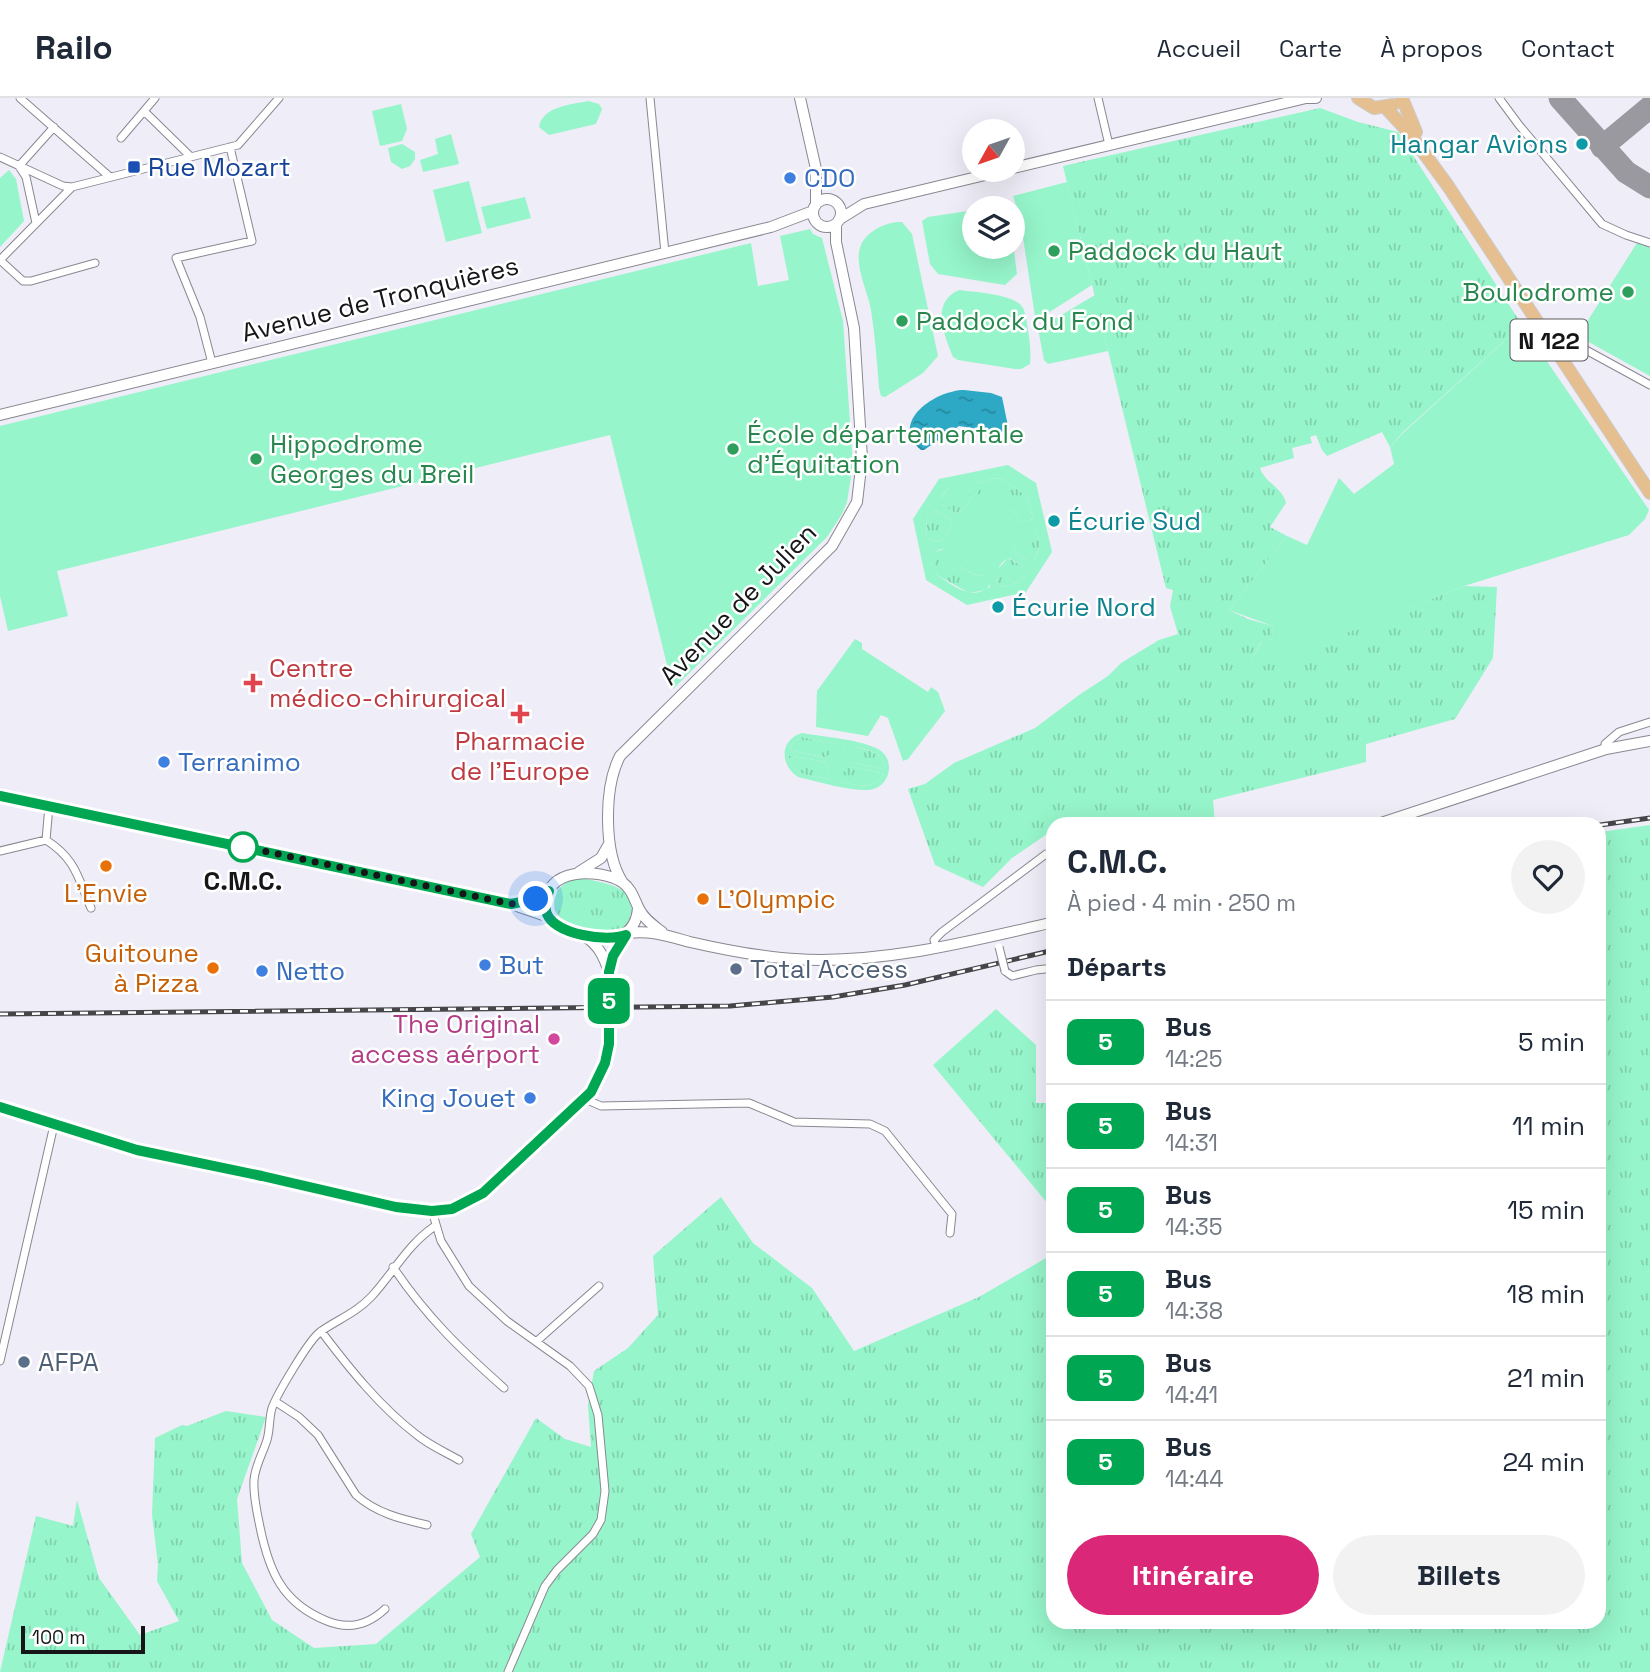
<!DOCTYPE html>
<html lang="fr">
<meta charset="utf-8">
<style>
:root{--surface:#fff;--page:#f2f2f3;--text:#1f2937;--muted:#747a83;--line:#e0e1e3;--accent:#db2777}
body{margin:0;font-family:"Space Grotesk",sans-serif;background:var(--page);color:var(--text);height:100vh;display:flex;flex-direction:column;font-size:26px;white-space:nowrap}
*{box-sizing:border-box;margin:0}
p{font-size:23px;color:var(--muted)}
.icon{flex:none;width:38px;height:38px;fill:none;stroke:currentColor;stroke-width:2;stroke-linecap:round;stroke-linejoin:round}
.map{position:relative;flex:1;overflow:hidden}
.sheet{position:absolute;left:1046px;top:719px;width:560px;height:812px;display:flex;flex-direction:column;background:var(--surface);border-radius:21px;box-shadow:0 7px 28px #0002}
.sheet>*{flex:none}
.badge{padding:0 14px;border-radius:10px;font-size:24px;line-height:46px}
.needle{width:46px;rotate:230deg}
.controls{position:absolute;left:962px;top:21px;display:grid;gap:14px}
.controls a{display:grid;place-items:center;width:63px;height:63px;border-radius:50%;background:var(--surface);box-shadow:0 7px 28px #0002;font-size:35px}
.scale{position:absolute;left:21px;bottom:18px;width:124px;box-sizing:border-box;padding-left:7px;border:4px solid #161518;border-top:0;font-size:19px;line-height:24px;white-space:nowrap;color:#161518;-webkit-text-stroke:5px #fff;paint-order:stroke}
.you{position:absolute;width:35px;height:35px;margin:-18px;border:5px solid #fff;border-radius:50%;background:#1a73e8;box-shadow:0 0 0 10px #1a73e833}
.map>.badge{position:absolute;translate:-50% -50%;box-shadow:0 0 0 4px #fff}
h2{padding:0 21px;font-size:26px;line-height:63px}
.round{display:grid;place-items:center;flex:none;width:74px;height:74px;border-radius:37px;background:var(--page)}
.head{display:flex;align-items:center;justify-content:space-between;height:119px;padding:0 21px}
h1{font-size:33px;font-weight:700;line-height:52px}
.button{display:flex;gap:14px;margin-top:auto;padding:14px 21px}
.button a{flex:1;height:80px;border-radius:42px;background:var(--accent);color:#fff;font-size:28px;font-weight:700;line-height:80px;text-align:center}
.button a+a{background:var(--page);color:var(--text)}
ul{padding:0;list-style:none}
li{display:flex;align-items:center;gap:21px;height:84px;padding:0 21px;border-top:2px solid var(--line)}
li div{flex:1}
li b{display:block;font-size:26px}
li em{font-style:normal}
li .badge{min-width:77px;font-weight:700;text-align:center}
header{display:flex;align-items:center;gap:42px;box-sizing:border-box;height:98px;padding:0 35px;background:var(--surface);border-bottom:2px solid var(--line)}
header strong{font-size:33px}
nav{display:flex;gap:38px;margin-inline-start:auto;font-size:24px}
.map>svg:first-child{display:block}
.grass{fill:url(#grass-tufts)}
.green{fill:#96f5ca;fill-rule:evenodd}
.water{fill:url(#water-ripples)}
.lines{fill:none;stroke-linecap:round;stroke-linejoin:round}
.taxiway{stroke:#9a99a0;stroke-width:23}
.street-casing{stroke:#898891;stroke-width:9}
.secondary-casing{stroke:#898891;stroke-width:12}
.primary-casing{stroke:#ccc;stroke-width:14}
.street{stroke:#fff;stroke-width:7}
.secondary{stroke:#fff;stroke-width:10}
.primary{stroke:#e6bf90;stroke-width:12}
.rail-casing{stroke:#46454a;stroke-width:5}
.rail{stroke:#fff;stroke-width:2.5;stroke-dasharray:8;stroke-linecap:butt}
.street-bridge-casing{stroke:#898891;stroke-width:9;stroke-linecap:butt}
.secondary-bridge-casing{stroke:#898891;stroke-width:12;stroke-linecap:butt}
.street-bridge{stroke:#fff;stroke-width:7}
.secondary-bridge{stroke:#fff;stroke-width:10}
.line-casing{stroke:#fff;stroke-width:16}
.line{stroke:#00a651;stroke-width:10}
.walk{stroke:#161518;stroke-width:7;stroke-dasharray:0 12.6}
.culture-dot{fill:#0f9aa8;stroke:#fff;stroke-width:2.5}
.transit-dot{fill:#1a4fb4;stroke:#fff;stroke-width:2.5}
.shop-dot{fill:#3f7fe0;stroke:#fff;stroke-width:2.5}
.leisure-dot{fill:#2e9e5b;stroke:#fff;stroke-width:2.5}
.health-dot{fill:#e0444e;stroke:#fff;stroke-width:2.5}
.stop-dot{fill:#fff;stroke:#00a651;stroke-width:3.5}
.food-dot{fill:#e8710a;stroke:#fff;stroke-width:2.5}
.service-dot{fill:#5c6f8a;stroke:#fff;stroke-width:2.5}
.hotel-dot{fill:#d1479c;stroke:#fff;stroke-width:2.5}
.labels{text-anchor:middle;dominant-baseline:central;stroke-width:5;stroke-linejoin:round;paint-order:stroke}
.shield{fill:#fff;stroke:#5c5b5d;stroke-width:2}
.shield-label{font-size:24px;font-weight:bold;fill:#161518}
.culture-label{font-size:26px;fill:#0d838f;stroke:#fff;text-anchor:start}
.transit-label{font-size:26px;fill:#164399;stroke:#fff;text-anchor:start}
.shop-label{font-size:26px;fill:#366cbe;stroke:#fff;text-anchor:start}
.leisure-label{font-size:26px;fill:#27864d;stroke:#fff;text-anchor:start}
.street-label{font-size:26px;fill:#161518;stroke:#fff}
.health-label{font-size:26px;fill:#be3a42;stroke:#fff;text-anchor:start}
.stop-label{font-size:26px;font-weight:bold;fill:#161518;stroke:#fff}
.food-label{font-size:26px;fill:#c56008;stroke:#fff}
.service-label{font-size:26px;fill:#4e5e75;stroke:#fff;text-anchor:start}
.hotel-label{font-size:26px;fill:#b23c85;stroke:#fff;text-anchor:end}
</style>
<header>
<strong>Railo</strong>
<nav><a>Accueil</a><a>Carte</a><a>À propos</a><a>Contact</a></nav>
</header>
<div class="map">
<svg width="1650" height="1574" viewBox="0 0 1650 1574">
<defs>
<pattern id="grass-tufts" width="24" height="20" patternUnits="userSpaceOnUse" patternTransform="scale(1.75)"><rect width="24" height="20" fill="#96f5ca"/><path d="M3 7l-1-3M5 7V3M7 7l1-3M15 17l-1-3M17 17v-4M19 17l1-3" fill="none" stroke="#81d1ad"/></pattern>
<pattern id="water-ripples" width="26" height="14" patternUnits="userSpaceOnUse" patternTransform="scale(1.75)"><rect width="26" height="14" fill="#2da9c5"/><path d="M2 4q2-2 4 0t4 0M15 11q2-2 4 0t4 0" fill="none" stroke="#25889f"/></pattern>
</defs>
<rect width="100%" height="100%" fill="#efedf7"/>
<path class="grass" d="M1320 10 1358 24 1398 34 1522 227 1403 334 1390 349 1382 334 1327 358 1322 352 1316 337 1310 339 1312 345 1292 350 1294 360 1260 370C1265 385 1283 390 1286 405L1270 429 1287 438 1229 512 1248 521 1273 528 1272 541 1261 544 1245 575 1464 488 1497 489 1493 560 1455 621 1366 646V664L1213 702 1215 726H1073L1070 720 1061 726H1054L1053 732 1012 760 983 789 935 767 908 691 925 686 954 665 1035 630 1079 597 1108 578 1121 565 1159 542 1178 536 1170 508 1173 492 1166 490 1063 68Z
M996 380 1004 382 1028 399 1033 421 1021 425C1015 411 993 397 977 397V385Z
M960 387H965L972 399 962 413 955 415 941 406 940 402 948 390Z
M936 413 949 420 952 428 942 443 934 444 927 439C926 429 924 416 936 413Z
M1029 431 1034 432C1042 441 1040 453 1033 462L1029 463 1016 455 1013 448 1022 433Z
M944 451C951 464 971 479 987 478L990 485 987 492 969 495 937 477 932 455Z
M1008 460 1024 469V477L1017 485 1000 489 997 485 996 473Z
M802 639 837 646V649L826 660 789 652 793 645Z
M844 647C860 651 882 651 885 669L882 671 850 664 843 652Z
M788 657 825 664 830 674 831 680 829 681C812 678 790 678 788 657Z
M849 668 882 675 884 676C873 694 854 686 837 683V676Z
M1650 727V1574H0L36 1418 73 1428 77 1402 99 1480 140 1537 179 1523 157 1483 158 1467 152 1417 155 1340 182 1327 187 1328 226 1313 266 1319 237 1401 242 1465 272 1522 314 1550 376 1546 480 1459 471 1436 536 1320 565 1341 591 1349 588 1307 594 1273 628 1250 658 1217 653 1158 721 1099 753 1145 812 1190 854 1253 979 1199 1053 1156 1054 1524H1600V734Z
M579 780C601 784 641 788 630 819 628 826 622 832 616 834 606 837 598 834 589 832 568 828 548 820 556 794L567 783Z
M996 911 1036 947V1005H1053V1112L933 967Z"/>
<path class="green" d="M588 3 599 6 602 11 596 26 549 37 539 29C543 8 570 7 588 3Z
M401 6 407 31 402 43 380 48 372 13Z
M451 36 459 66 423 74 420 62 438 56 435 41Z
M402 46 415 54V61L410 68 402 71 391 64 388 50Z
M9 72 16 81 24 123 0 149V80Z
M469 83 482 135 446 144 433 92Z
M1067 84 1092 187 1040 220 1035 218 1020 120 1013 98Z
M525 99 531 120 487 131 481 109Z
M975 112V149H1013V146L1017 176 1005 187 938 176 930 166 922 123 928 119Z
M902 124 912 136 938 258 923 275 885 299 881 298 879 290C877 264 875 238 871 212 868 193 853 167 861 147 867 133 887 123 902 124Z
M810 131 813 136 822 140 843 223 853 367 847 404 842 416 827 439 673 591 610 337 57 473 68 518 8 533 0 498V328L751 145 758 188 789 182 780 138Z
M1641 144 1650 150V278L1578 238 1637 145Z
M959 192C973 194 1016 196 1023 210 1026 216 1027 226 1028 232 1030 244 1031 255 1030 266L1021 271H1015L958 262 953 259C944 236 930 205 959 192Z
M1095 197 1108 253 1048 266 1044 262 1038 231Z
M1522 227 1649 412 1645 421 1629 437 1464 488 1244 576 1262 543 1272 541 1273 528 1229 512 1287 438 1307 447 1339 380 1354 396 1394 366 1390 349 1403 335Z
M1008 367 1036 385 1052 454 1026 494 967 507 926 482 913 421 939 381ZM996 380 1004 382 1028 399 1033 421 1021 425C1015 411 993 397 977 396V385ZM965 387 972 399 962 413 955 415 941 406V400L948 390ZM936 413 949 420 952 428 942 443 934 444 927 439C926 429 924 416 936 413ZM1029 432H1034C1042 441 1040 453 1034 461L1029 463 1016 455 1013 448 1022 434ZM941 451H944C950 464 972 479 987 478L990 489C971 503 954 488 937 477L933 455ZM1009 460 1024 469V477L1017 485 1000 489 997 485C995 475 999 464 1009 460Z
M855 541 862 545V551L928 594 931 589 938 594 945 613 908 661 903 663 888 620 881 617 868 638 816 629 817 593Z
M802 635C824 639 856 641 876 650 898 660 890 692 867 692 845 692 820 684 798 679 780 667 779 642 802 635ZM802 639 836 646 837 649 825 660 789 652 793 645ZM844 648C860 650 882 651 885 669L882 671 850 664 848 657 843 652ZM788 657 825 664 830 674V680L829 681C812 678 790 678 788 657ZM849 668 882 675 884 676C873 694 854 686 837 683V676L844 674Z"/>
<path class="water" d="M964 292 991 295 1002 299 1009 333 1003 335 959 328 924 352H921C888 323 937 292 964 292Z"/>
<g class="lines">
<path class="taxiway" d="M1560 0 1626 74 1650 89
M1602 49 1649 10"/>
<defs>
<path id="street" d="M20 0 110 79
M155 0 144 13 191 59
M650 0 665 155
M1098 0 1109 47
M1499 0 1519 27 1602 126 1626 137 1650 145
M121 40 144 13
M0 59 63 88 72 89
M36 125 26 79 19 68 54 29
M0 162 72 89 238 47 279 0
M0 162 23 183H31L95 165
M1564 240 1650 287
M212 265 200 219 176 160 252 143 230 49
M1606 651 1605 646 1619 634 1650 624
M46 742C76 761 78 780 91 810
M0 753 46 742 49 708
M936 848 934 842 942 834 1046 756
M1005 873 1012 878 1036 872 1054 870
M585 1001 601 1008 749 1005 794 1024 870 1026 885 1033 952 1116 950 1135
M432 1113 441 1143 469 1188 507 1223 570 1268 589 1288 598 1317 605 1393 601 1422 593 1436 557 1472 545 1488 508 1574
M393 1169C426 1218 460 1251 504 1290
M321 1233C349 1270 380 1309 417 1337 429 1347 445 1354 459 1362
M537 1243 599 1188
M0 1263 54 1027
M276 1304 299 1319 318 1337 356 1397C376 1415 401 1421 427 1427
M385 1511C368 1527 349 1532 327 1523 282 1505 269 1473 260 1429 257 1414 253 1398 254 1382 255 1368 263 1355 267 1342 270 1332 269 1320 272 1310 277 1296 309 1242 320 1234 338 1221 355 1216 372 1198 394 1174 407 1147 435 1128"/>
<path id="secondary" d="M800 0 816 71V106
M1013 70 1306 0H1316
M813 115a14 14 0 1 1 28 0a14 14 0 1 1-28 0Z
M840 121 864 106 1006 72
M0 317 771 129 813 113
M0 698 511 806 549 819
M1378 726 1606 651 1650 643
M579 774 601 760 609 746
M623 785C603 755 604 689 620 658L832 448 857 404 862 361 854 230 836 144V127
M514 805 536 801 549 793
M638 810C634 866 548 834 546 809 543 769 599 770 622 784 632 791 634 801 639 811 644 821 653 827 662 834
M628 835C651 832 668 838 690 844 725 852 760 859 795 861 880 867 971 843 1054 824
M586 839C599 848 604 859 609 874
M609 892C609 870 613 854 626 837
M0 1009 137 1052 263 1078 396 1109 432 1113 452 1111 483 1095 585 1001C605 977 609 950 609 920"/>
<path id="primary" d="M1358 0 1374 10 1393 7
M1402 0 1416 34
M1386 10 1410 36 1448 88 1650 395"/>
</defs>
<use href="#street" class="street-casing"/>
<use href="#secondary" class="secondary-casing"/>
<use href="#primary" class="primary-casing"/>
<use href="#street" class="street"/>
<use href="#secondary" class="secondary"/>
<use href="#primary" class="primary"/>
<defs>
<path id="rail" d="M1600 727 1650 720
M0 916 730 908 833 899 905 887 1054 852"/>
</defs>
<use href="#rail" class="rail-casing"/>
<use href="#rail" class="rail"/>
<defs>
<path id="street-bridge" d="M999 849 1005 873"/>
<path id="secondary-bridge" d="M609 892V920"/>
</defs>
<use href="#street-bridge" class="street-bridge-casing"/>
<use href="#secondary-bridge" class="secondary-bridge-casing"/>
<use href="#street-bridge" class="street-bridge"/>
<use href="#secondary-bridge" class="secondary-bridge"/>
</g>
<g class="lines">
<defs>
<path id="line" d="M0 698 511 806 536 801 549 793C546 801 544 808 547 816 556 837 607 844 626 837L613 858 609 874V946L605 965 591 994 483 1095 452 1111 432 1113 396 1109 262 1078 137 1052 0 1009"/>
</defs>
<use href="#line" class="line-casing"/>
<use href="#line" class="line"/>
<path class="walk" d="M243 749 236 747 511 806 536 801"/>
</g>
<g class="culture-dot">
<circle cx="1582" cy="46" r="7"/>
<circle cx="1054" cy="423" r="7"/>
<circle cx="998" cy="509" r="7"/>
</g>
<rect class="transit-dot" x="127" y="62" width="14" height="14" rx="3.5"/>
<g class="shop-dot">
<circle cx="790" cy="80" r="7"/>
<circle cx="164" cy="664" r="7"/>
<circle cx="485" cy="867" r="7"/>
<circle cx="262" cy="873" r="7"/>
<circle cx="530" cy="1000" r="7"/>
</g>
<g class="leisure-dot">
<circle cx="1054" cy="153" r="7"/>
<circle cx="1628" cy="194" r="7"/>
<circle cx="902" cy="223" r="7"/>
<circle cx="733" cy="351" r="7"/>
<circle cx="256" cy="361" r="7"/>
</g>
<g class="health-dot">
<path d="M249.5 574.5h7v7h7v7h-7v7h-7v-7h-7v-7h7z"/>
<path d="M516.5 605.5h7v7h7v7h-7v7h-7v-7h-7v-7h7z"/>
</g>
<circle class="stop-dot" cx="243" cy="749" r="14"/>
<g class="food-dot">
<circle cx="106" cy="768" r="7"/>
<circle cx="703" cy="801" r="7"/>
<circle cx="213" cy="870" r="7"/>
</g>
<g class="service-dot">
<circle cx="736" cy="871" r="7"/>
<circle cx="24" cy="1264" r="7"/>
</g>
<circle class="hotel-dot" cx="554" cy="941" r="7"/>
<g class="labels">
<rect class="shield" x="1510.5" y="221.5" width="77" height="41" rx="5"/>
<g class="shield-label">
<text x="1549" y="242">N 122</text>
</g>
<g class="culture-label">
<text x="1568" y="46" text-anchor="end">Hangar Avions</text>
<text x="1068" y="423">Écurie Sud</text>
<text x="1012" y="509">Écurie Nord</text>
</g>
<g class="transit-label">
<text x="148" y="69">Rue Mozart</text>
</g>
<g class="shop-label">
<text x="804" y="80">CDO</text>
<text x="178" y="664">Terranimo</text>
<text x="499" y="867">But</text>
<text x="276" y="873">Netto</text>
<text x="516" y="1000" text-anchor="end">King Jouet</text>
</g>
<g class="leisure-label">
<text x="1068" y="153">Paddock du Haut</text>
<text x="1614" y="194" text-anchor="end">Boulodrome</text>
<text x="916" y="223">Paddock du Fond</text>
<text x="747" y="336">École départementale<tspan x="747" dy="30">d'Équitation</tspan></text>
<text x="270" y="346">Hippodrome<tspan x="270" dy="30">Georges du Breil</tspan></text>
</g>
<g class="street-label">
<text transform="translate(380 201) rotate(-14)">Avenue de Tronquières</text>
<text transform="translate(738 506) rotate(-46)">Avenue de Julien</text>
</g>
<g class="health-label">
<text x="269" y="570">Centre<tspan x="269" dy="30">médico-chirurgical</tspan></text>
<text x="520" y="643" text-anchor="middle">Pharmacie<tspan x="520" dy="30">de l'Europe</tspan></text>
</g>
<g class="stop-label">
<text x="243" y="783">C.M.C.</text>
</g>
<g class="food-label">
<text x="106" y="795">L'Envie</text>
<text x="717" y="801" text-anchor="start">L'Olympic</text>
<text x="199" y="855" text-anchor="end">Guitoune<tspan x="199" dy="30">à Pizza</tspan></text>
</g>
<g class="service-label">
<text x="750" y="871">Total Access</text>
<text x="38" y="1264">AFPA</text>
</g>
<g class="hotel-label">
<text x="540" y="926">The Original<tspan x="540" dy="30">access aérport</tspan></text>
</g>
</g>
</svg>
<div class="controls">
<a><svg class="needle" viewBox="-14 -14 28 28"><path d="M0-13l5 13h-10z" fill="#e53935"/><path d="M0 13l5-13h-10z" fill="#747a83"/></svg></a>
<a><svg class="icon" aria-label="layers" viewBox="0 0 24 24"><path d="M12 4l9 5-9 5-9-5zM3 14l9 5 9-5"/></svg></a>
</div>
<div class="scale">100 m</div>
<div class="you" style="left:536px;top:801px"></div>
<b class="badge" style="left:609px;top:903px;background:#00a651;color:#fff">5</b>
<section class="sheet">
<div class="head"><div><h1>C.M.C.</h1><p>À pied · 4 min · 250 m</p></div><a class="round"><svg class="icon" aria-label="heart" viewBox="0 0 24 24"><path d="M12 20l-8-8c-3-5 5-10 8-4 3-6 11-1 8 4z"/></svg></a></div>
<h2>Départs</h2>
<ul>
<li><span class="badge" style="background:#00a651;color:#fff">5</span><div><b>Bus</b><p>14:25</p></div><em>5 min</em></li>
<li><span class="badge" style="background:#00a651;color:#fff">5</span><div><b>Bus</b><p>14:31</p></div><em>11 min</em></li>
<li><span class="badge" style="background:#00a651;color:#fff">5</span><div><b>Bus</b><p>14:35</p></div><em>15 min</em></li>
<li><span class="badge" style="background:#00a651;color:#fff">5</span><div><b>Bus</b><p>14:38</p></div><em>18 min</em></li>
<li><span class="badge" style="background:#00a651;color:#fff">5</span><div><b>Bus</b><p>14:41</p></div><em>21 min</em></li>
<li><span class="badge" style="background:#00a651;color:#fff">5</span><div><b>Bus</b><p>14:44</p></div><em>24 min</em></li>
</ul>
<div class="button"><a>Itinéraire</a><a>Billets</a></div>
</section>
</div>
